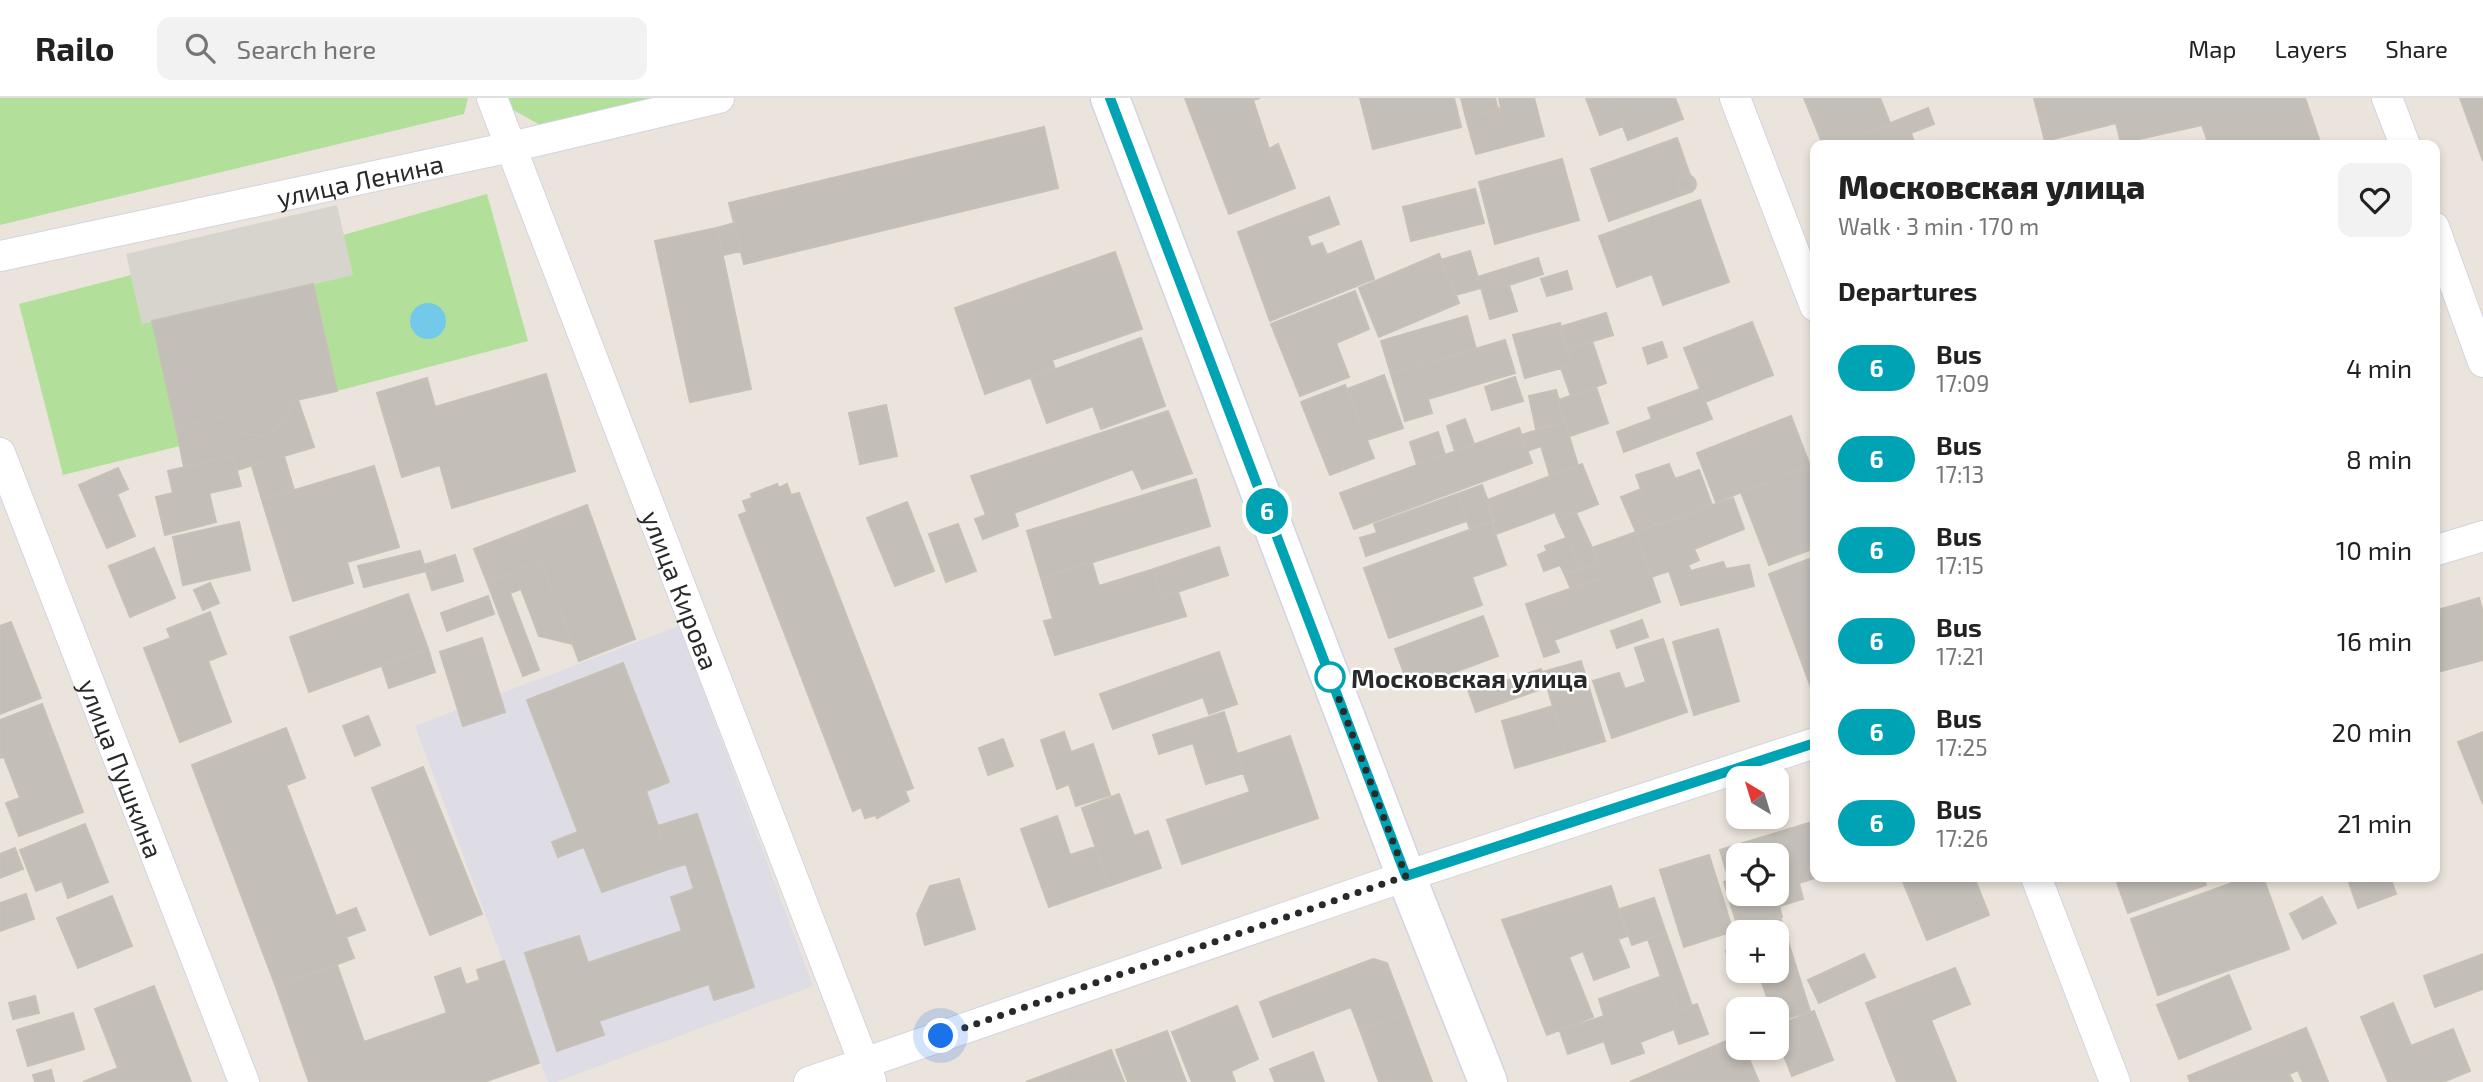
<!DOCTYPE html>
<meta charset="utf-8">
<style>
:root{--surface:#fff;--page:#f2f2f2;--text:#222;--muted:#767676;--line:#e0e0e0}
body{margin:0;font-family:"Exo 2",sans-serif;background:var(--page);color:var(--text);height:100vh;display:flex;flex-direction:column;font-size:26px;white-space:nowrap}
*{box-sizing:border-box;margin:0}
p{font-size:23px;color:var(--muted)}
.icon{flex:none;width:38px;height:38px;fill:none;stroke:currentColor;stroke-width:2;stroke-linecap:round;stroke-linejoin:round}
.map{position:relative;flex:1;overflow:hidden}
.sheet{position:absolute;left:1810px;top:42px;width:630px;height:742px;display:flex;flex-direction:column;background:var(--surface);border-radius:14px;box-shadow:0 4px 10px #0003}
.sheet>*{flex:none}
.badge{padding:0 14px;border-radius:23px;font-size:24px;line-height:46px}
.needle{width:46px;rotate:322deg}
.controls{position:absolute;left:1726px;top:668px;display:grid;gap:14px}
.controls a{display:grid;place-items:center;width:63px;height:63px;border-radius:14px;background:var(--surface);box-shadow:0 4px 10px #0003;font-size:35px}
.you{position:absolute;width:35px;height:35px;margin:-18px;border:5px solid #fff;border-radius:50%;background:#1a73e8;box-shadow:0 0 0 10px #1a73e833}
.map>.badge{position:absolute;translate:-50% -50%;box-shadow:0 0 0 4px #fff}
h2{padding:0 28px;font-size:26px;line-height:63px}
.round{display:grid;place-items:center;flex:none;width:74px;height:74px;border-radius:14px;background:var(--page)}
.overview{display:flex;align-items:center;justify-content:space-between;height:119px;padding:0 28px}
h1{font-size:33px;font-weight:800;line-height:52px}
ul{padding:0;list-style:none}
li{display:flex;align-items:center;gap:21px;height:91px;padding:0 28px}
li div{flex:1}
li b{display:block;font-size:26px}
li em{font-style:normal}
li .badge{min-width:77px;font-weight:700;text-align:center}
header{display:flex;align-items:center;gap:42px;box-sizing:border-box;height:98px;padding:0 35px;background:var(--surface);border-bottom:2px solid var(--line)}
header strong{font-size:33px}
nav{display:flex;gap:38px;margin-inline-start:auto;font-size:24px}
.search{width:490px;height:63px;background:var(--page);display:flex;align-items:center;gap:18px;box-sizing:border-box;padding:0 24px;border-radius:14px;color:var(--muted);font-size:26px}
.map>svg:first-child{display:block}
.industrial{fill:#dedce4}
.green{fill:#b2e09a}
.plaza{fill:#d7d4ce}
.water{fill:#72c9e9}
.building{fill:#c3beb8;stroke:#c6c0b6;stroke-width:2;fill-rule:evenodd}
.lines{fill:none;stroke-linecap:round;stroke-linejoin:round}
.minor-casing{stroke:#d1d4e2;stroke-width:32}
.secondary-casing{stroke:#d1d4e2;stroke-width:41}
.minor{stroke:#fff;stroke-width:30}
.secondary{stroke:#fff;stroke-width:38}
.line-casing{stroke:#fff;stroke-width:16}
.line{stroke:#00a3b4;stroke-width:10}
.walk{stroke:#292929;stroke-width:7;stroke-dasharray:0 12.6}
.stop-dot{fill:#fff;stroke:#00a3b4;stroke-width:3.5}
.labels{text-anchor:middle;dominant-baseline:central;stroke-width:5;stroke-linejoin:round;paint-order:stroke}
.street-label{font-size:26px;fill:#292929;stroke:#fff}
.stop-label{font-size:26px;font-weight:bold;fill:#292929;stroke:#fff;text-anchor:start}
</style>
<header>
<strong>Railo</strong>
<div class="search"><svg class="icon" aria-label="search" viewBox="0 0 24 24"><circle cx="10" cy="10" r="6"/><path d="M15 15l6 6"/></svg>Search here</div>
<nav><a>Map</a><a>Layers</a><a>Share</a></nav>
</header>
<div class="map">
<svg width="2483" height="984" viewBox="0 0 2483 984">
<rect width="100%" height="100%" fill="#ebe4dc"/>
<path class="industrial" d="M679 528 813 888 556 984H548L415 628Z"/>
<path class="green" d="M0 0H468L464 16 0 127Z
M492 0H653L540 27Z
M487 96 528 243 337 293 313 186 352 177 343 137Z
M131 177 142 225 152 223 180 348 63 377 19 206Z"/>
<path class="plaza" d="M337 107 353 177 142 226 126 156Z"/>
<path class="water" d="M410 223a18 18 0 1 1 36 0a18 18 0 1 1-36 0Z"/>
<path class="building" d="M1185 0H1260L1253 2 1269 51 1278 46 1295 90 1229 116Z
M1360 0H1454L1461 29 1373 51Z
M1461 0H1495L1498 11 1466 20Z
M1499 0H1534L1544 38 1476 56 1466 20 1501 10Z
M1586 0H1612L1623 28 1600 37Z
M1612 0H1675L1683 21 1628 42Z
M1804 0H1880L1890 25 1835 47H1823Z
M2034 0H2305L2321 47H2209L2202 27 2121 45 2116 25 2045 43Z
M2460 0H2483V63Z
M1928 10 1934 26 1911 35 1915 47H1891L1883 28Z
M1883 28 1891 47H1835Z
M1044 29 1058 90 744 166 729 105Z
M1677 40 1690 77 1681 79 1678 87 1680 93 1688 95 1609 123 1591 71Z
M1562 61 1579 122 1495 146 1479 84Z
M1678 86a9 9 0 1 1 18 0a9 9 0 1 1-18 0Z
M1475 91 1484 125 1411 143 1403 109Z
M1329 99 1339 126 1307 138 1311 149 1322 145 1327 157 1361 143 1374 181 1270 223 1238 134Z
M1700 102 1729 184 1663 207 1652 176 1617 189 1599 138Z
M734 125 741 153 723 157 717 130Z
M717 130 751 291 690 304 655 143Z
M1470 153 1481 190 1455 197 1441 162Z
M1115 154 1142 231 1052 262 1055 271 985 296 955 210Z
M1439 156 1459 205 1379 239 1359 190Z
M1538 160 1543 176 1509 187 1517 213 1490 221 1478 179Z
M1567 173 1572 191 1547 198 1541 181Z
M313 186 337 293 292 303 285 324 264 338 241 335 221 319 176 329 152 223Z
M1355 193 1369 231 1336 245 1349 279 1300 298 1271 226Z
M1606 215 1613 237 1567 251 1560 229Z
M1467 218 1476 251 1391 276 1381 243Z
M1752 224 1773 277 1705 304 1684 250Z
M1560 225 1572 267 1525 280 1513 237Z
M1141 240 1165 308 1101 331 1093 308 1047 325 1031 280Z
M1505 242 1515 275 1428 301 1432 315 1405 323 1391 276Z
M1592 243 1606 285 1571 298 1561 270 1572 267 1567 251Z
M1662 244 1667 259 1648 266 1643 250Z
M546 276 575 373 452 410 440 367 402 379 377 295 427 280 435 309Z
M1384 277 1403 330 1367 342 1347 291Z
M1515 279 1523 303 1492 312 1485 289Z
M1345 287 1374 360 1330 377 1301 304Z
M1596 289 1608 325 1570 338 1558 302Z
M1700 291 1712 321 1624 354 1617 334 1652 321 1648 310Z
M1556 292 1565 324 1536 331 1529 298Z
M298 302 314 349 237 372 233 358 184 369 176 329 221 319 241 335 264 338 285 324 292 303Z
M886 307 897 358 860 366 849 315Z
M1168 313 1192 375 1142 391 1133 371 1014 415 1018 428 983 441 975 421 986 417 971 378Z
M1791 318 1810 368 1716 404 1697 355Z
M1465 321 1474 346 1455 353 1447 328Z
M1565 324 1578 368 1550 378 1541 348 1527 353 1521 337Z
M1519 330 1532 365 1354 431 1340 395Z
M1438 334 1445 357 1417 367 1410 344Z
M233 358 241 388 209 395 216 424 165 437 156 399 173 395 168 373Z
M284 358 294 392 262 402 252 368Z
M1582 366 1598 406 1558 422 1555 414 1496 436 1487 402Z
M1669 366 1675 381 1699 372 1712 407 1654 427 1636 377Z
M374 368 399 449 347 464 353 485 293 503 262 402Z
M1810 368 1815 379V450L1769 467 1741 394Z
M118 370 128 391 117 396 135 438 107 450 79 387Z
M1196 381 1210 428 1041 480 1027 433Z
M777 386 779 390 787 386 791 397 799 395 913 690 905 693 909 703 877 720 876 717 865 720 861 709 853 713 739 417 747 414 743 403 752 400 751 396Z
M1482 387 1495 423 1470 431 1457 396Z
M1641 391 1654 427 1636 434 1621 399Z
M1457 396 1467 423 1366 458 1360 440 1377 435 1374 426Z
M1733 400 1744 431 1694 451 1699 462 1688 467 1691 473 1723 464 1726 471 1749 467 1754 488 1681 507 1669 473 1651 479 1636 434Z
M907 404 934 473 895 488 867 420Z
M587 407 635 541 579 563 541 463 487 484 474 451Z
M1576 415 1599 465 1581 471 1558 422Z
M239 424 250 472 183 487 173 439Z
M1491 424 1506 467 1472 479 1482 507 1389 540 1364 470Z
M958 426 976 473 946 484 929 436Z
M1636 434 1660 504 1554 542 1559 554 1544 559 1526 506 1604 479 1594 449Z
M1566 440 1581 471 1565 477 1560 467 1544 473 1538 457 1547 453 1545 448Z
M1219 449 1228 477 1162 499 1154 471Z
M154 450 175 500 130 519 109 468Z
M420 453 426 473 364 489 358 468Z
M455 457 463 483 432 492 424 467Z
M1815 459V592H1812L1769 476Z
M541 463 573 546 539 538 521 491 510 495 539 572 523 578 487 484Z
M1092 465 1099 488 1154 471 1162 499 1178 494 1186 518 1055 557 1044 523 1053 521 1041 480Z
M1599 465 1604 479 1571 491 1565 477Z
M210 485 219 505 203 512 194 492Z
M408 496 428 551 309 594 290 539Z
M488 498 494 516 447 533 441 515Z
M2479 500 2483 515V562L2434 575V513Z
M210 514 226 556 208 563 231 624 180 644 144 550 171 540 167 531Z
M1483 518 1498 558 1410 591 1395 551Z
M1642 522 1648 539 1617 550 1611 533Z
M11 524 41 600 0 616V528Z
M1718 531 1739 603 1694 617 1673 544Z
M482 540 505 614 463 628 440 554Z
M1663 541 1687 614 1612 640 1593 583 1619 575 1625 591 1646 584 1635 550Z
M428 551 435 574 389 590 382 568Z
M1219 554 1237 606 1209 616 1203 599 1113 631 1100 596Z
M1581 563 1605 643 1566 655 1543 574Z
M623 565 669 684 646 693 672 770 602 794 584 749 558 759 552 744 578 734 527 602Z
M1541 571 1547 589 1476 614 1464 581 1477 577 1483 591Z
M42 606 83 714 19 738 6 705 20 700 4 659 0 660V622Z
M1553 608 1566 655 1515 670 1502 623Z
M1224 614 1243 675 1206 686 1193 645 1159 656 1153 637Z
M368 618 380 647 355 658 343 628Z
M286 630 305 680 286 687 336 818 356 810 365 832 346 839 354 860 276 889 192 667Z
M1064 634 1071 654 1093 646 1110 697 1076 708 1069 686 1057 691 1041 642Z
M2483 634V706L2458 644Z
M1290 638 1318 720 1182 766 1167 722 1250 694 1237 656Z
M1003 641 1013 668 988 677 979 650Z
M423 669 482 816 430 837 372 690Z
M1119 696 1134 738 1148 733 1161 770 1109 788 1082 710Z
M697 716 754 889 714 902 709 886 599 923 604 937 557 953 525 855 579 838 588 865 682 833 671 799 694 791 686 766 672 770 658 728Z
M1057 718 1070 757 1095 749 1109 788 1049 809 1021 731Z
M1815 723V779H1818L1799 785 1803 801 1779 808 1782 819 1738 830 1724 784 1729 782 1720 752ZM1738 758H1776V796H1738Z
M85 726 108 784 68 800 62 783 36 793 20 752Z
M15 750 23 771 0 780V756Z
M1709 757 1733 833 1684 849 1660 772Z
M1901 779H1974L1989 817 1927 842Z
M2115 779H2203L2206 787 2128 815Z
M2249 779H2263L2289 851 2158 897 2131 821Z
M2347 779H2390L2396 796 2358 810Z
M959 781 975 831 925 847 917 816 930 788Z
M1611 788 1627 838 1618 841 1629 869 1594 882 1583 853 1569 859 1593 919 1547 937 1502 822Z
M26 796 34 821 0 833V805Z
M112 798 132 848 78 870 57 820Z
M2322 799 2336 825 2303 841 2290 816Z
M1654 800 1666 835 1632 847 1620 811Z
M1780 818 1810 913 1776 924V912H1771L1759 875 1735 882 1726 853 1738 849V873H1776V835H1739L1738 830Z
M1666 835 1692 908 1678 913 1665 877 1661 879 1648 841Z
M1864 856 1875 879 1819 905 1808 882Z
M2483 856V891L2435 909 2424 878Z
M1373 861 1387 865 1406 915 1360 932 1351 909 1273 939 1260 904Z
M504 863 539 965 484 984H309L276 889 337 867 364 944 447 915 435 879 460 870 466 887 480 882 477 872Z
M1955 870 1970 906 1931 922 1956 984H1897L1866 905Z
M1665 877 1678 913 1697 906 1708 936 1679 946 1674 931 1640 944 1644 955 1612 966 1604 943 1568 956 1560 933 1604 918 1599 901Z
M2229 877 2251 931 2179 961 2157 907Z
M154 888 191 984H83L118 970 95 911Z
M35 898 39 915 13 921 9 905Z
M2393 905 2411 948 2453 931 2470 973 2443 984H2388L2361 919Z
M1237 908 1258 961 1231 973 1235 984H1192L1172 934Z
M1814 913 1833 962 1792 978 1776 937V928Z
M73 915 84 951 28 968 17 932Z
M1406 915 1432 984H1379L1360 932Z
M2306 930 2328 984H2303L2298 972 2289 976 2293 984H2190L2188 978Z
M1167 933 1186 984H1128L1116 952Z
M1738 938V950H1744L1759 984H1630Z
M1111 952 1124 984H1068L1063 970Z
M1313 954 1324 984H1275L1270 971Z
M1063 970 1068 984H1026Z
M51 972 54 984H35L33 977Z"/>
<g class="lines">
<defs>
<g id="minor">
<path id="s1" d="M492 0 871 983"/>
<path d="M1735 0 1815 208"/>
<path d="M2387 0 2405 47"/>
<path d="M2434 129 2483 264"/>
<path id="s2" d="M0 158 511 49 719 0"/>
<path id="s3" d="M0 355 244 984"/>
<path d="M2434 453 2483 438"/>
<path d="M2036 779 2115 984"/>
<path d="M809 984 1406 778 1815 645"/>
</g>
<path id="secondary" d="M1110 0 1406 778 1488 984"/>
</defs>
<use href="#minor" class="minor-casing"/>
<use href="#secondary" class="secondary-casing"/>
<use href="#minor" class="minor"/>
<use href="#secondary" class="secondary"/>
</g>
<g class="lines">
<defs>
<path id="line" d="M1110 0 1406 778 1815 645"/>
</defs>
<use href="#line" class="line-casing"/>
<use href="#line" class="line"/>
<path class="walk" d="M941 938 1406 778 1329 575 1330 579"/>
</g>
<circle class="stop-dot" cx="1330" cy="579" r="14"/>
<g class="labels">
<g class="street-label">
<text stroke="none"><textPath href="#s2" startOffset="368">улица Ленина</textPath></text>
<text stroke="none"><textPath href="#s1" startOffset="527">улица Кирова</textPath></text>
<text stroke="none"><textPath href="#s3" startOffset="338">улица Пушкина</textPath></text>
</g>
<g class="stop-label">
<text x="1351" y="579">Московская улица</text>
</g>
</g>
</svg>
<div class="controls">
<a><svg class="needle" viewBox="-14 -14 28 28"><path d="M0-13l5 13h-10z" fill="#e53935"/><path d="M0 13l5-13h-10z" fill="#767676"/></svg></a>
<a><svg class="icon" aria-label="locate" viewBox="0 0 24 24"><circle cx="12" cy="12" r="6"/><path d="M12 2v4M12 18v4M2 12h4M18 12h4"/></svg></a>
<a>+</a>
<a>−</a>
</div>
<div class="you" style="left:941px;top:938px"></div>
<b class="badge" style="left:1267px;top:413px;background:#00a3b4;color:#fff">6</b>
<section class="sheet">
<div class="overview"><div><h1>Московская улица</h1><p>Walk · 3 min · 170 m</p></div><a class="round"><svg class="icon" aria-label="heart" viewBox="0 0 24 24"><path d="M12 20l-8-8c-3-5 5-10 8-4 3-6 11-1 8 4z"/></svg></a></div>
<h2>Departures</h2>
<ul>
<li><span class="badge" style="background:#00a3b4;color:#fff">6</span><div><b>Bus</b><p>17:09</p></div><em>4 min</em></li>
<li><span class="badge" style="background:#00a3b4;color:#fff">6</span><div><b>Bus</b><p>17:13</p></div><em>8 min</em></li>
<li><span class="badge" style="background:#00a3b4;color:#fff">6</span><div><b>Bus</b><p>17:15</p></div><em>10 min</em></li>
<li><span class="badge" style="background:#00a3b4;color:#fff">6</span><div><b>Bus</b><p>17:21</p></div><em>16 min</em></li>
<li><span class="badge" style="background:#00a3b4;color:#fff">6</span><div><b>Bus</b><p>17:25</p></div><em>20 min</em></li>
<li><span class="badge" style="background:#00a3b4;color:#fff">6</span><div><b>Bus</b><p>17:26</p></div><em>21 min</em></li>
</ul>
</section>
</div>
